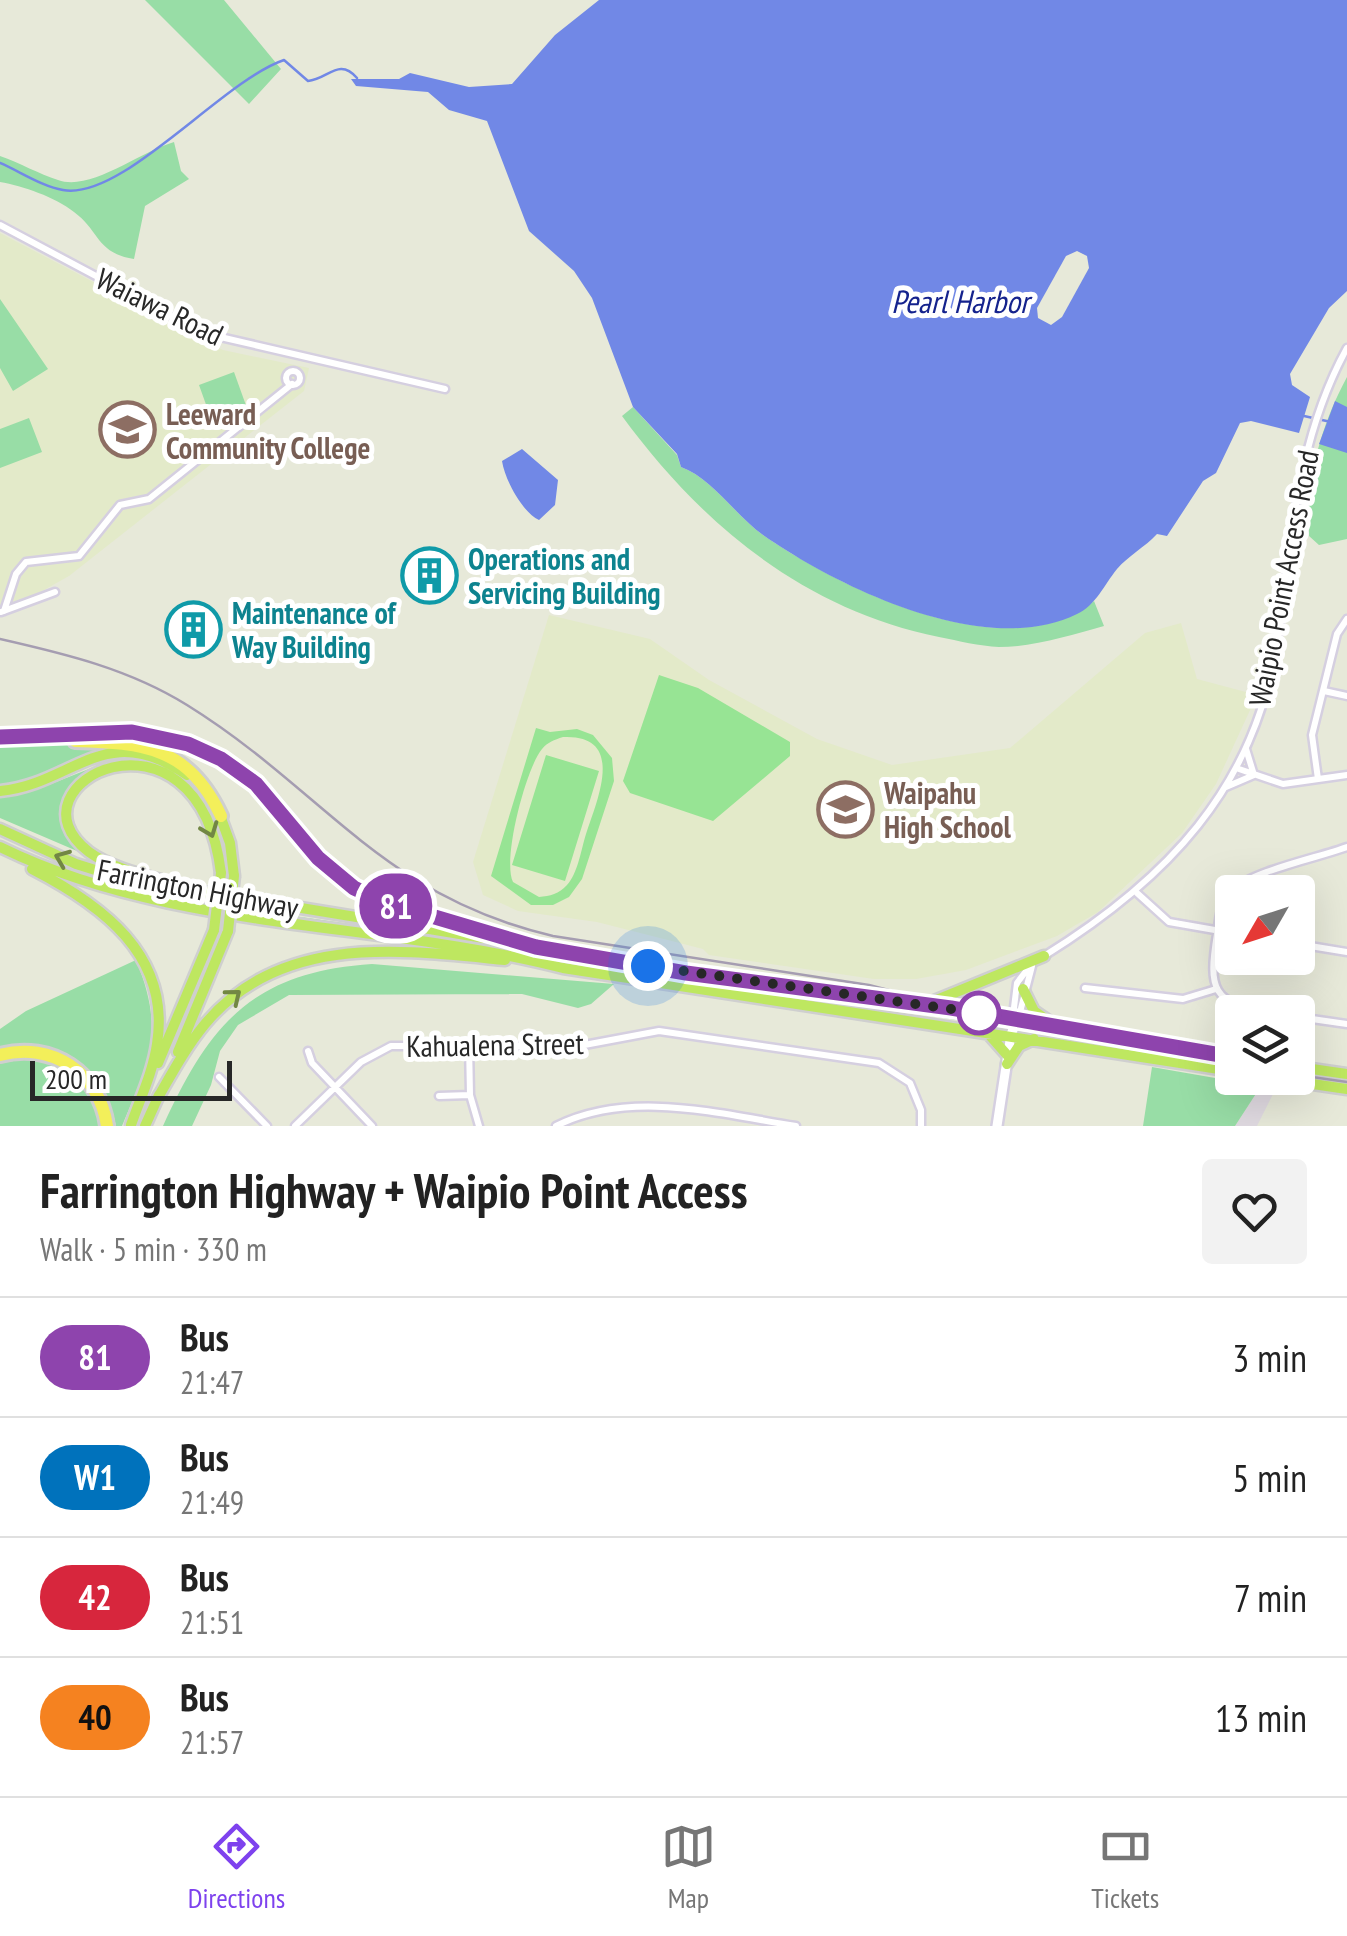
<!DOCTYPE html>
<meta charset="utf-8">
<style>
:root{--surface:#fff;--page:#f2f2f2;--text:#222;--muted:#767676;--line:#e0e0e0;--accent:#7e42ee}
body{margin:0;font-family:"PT Sans Narrow",sans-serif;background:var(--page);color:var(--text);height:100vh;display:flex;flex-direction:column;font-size:38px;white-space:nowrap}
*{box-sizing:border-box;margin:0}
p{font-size:32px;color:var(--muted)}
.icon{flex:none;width:55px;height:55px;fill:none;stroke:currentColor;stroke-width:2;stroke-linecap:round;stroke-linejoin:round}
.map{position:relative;height:1126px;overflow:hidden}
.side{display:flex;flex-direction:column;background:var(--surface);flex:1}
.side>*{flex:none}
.badge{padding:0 20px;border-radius:32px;font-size:35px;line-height:65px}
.needle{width:65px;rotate:231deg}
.buttons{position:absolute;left:1215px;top:875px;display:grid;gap:20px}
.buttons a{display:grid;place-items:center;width:100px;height:100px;border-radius:10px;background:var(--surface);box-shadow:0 10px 40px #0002;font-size:50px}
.scale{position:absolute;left:30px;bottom:25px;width:202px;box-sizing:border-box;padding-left:10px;border:5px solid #272727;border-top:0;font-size:28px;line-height:35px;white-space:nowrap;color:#272727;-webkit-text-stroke:8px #fff;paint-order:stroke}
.you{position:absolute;width:50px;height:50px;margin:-25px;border:8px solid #fff;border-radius:50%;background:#1a73e8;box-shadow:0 0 0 15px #1a73e833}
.map>.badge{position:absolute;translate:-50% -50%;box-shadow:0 0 0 5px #fff}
.round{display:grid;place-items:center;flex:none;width:105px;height:105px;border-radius:10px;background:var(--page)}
.head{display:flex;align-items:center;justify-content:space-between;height:170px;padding:0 40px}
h1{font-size:48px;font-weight:800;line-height:75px}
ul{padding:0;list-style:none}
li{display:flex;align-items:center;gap:30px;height:120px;padding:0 40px;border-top:2px solid var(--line)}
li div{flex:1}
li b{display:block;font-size:38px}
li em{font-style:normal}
li .badge{min-width:110px;font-weight:700;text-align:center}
.menu{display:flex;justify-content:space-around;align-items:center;height:140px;border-top:2px solid var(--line);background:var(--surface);font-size:28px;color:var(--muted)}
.menu a{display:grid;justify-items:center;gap:5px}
.menu .on{color:var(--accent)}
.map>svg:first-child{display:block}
.industrial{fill:#e0dae1}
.education{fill:#e3eac9}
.green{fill:#98dda6}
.pitch{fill:#97e494;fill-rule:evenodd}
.water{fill:#7188e6}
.pier{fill:#e7e9d9}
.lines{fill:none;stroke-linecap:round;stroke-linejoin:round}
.stream{stroke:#7188e6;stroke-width:2.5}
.minor-casing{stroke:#d5cfe0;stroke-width:11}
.tertiary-casing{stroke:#d5cfe0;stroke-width:14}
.primary-casing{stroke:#cfcfcf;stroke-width:15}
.motorway-casing{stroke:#cfcfcf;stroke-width:18}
.minor{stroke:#fff;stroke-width:6}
.tertiary{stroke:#fff;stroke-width:9}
.primary{stroke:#bee760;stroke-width:10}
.motorway{stroke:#f3ef5a;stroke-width:12}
.rail{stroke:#a59db1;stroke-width:2.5}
.primary-bridge-casing{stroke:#cfcfcf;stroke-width:15;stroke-linecap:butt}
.primary-bridge{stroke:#bee760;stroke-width:10}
.oneway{stroke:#728744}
.line-casing{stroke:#fff;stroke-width:22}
.line{stroke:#8e44ad;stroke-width:15}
.walk{stroke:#272727;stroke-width:10;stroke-dasharray:0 18}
.stop-dot{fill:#fff;stroke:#8e44ad;stroke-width:5}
.labels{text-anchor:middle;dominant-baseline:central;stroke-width:10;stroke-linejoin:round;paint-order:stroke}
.street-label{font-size:30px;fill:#272727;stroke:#fff}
.education-label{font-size:30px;font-weight:bold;fill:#785e54;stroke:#fff;text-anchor:start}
.culture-label{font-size:30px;font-weight:bold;fill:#0d838f;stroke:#fff;text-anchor:start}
.water-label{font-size:32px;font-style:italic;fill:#15238d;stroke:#fff}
</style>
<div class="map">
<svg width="1347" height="1126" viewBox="0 0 1347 1126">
<rect width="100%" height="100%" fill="#e7e9d9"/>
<path class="industrial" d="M1261 1086 1276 1088 1257 1126H1235Z"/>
<path class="education" d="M0 233 223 350 309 368 304 391 69 576 26 600 0 605Z
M549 615 650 639 709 680 817 739 892 765 1010 748 1145 633 1181 623 1197 679 1257 695 1216 784 1182 833 1098 912 1057 936 966 970 916 979H874L709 955 703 949 597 922 518 911 483 895 473 862Z"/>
<path class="green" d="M145 0H224L281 69 249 104Z
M174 142 181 171 189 179 145 206 134 259C96 253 100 231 74 212 55 197 23 186 0 182V156C20 163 39 174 58 180 90 192 139 152 174 142Z
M0 299 48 369 13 391 0 368Z
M234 372 248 411 241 414 242 419 219 427 213 424 199 385Z
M1347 377V539L1319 545 1309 536C1305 482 1321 425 1347 377Z
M633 407 677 455 681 467C712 478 736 516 763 535 841 589 1009 671 1094 601L1104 626C1071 635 1034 647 999 647 979 646 959 641 939 637 803 609 702 525 622 416Z
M29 418 42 452 0 468V429Z
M0 744 100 745 103 748 30 779 0 785Z
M109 761C153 759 182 774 209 809 183 778 113 735 79 781 71 792 70 813 67 827L84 854 0 818V797L46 786Z
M266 912 949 1010 996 1020 995 1026Z
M136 960C165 1030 150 1060 122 1126H116C106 1068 56 1039 0 1050V1029L26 1011Z
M372 964 614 984 591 1004 578 1008 522 994 289 995 238 1025 220 1051 211 1085 192 1126H163C210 1023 253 972 372 964Z
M27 1059C69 1059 91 1089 102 1126H0V1063Z
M1152 1067 1261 1086 1235 1126H1143Z"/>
<path class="pitch" d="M659 675 698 688 790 742V756L713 821 630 793 623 781Z
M536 728 550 732 577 729 593 735 612 758 614 781 582 879 569 897 553 905H531L491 876ZM563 737C627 734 597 800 586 834 581 850 578 873 567 885 559 894 550 896 539 897L513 882C502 860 526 768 542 749 548 742 554 740 563 737Z
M546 755 599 771 565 881 512 865Z"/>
<path class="water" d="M599 0H1347V291L1329 308 1290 374 1292 385 1310 397 1299 433 1251 421 1240 423 1216 473 1203 481 1167 536 1157 534C1145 547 1128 556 1117 569 1104 585 1096 605 1077 614 986 659 839 588 763 535 736 516 712 478 681 467L677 454 633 407 592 298 574 271 529 231 487 121 449 110 428 92 356 86 351 79H399L410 73 469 87 512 84 555 35Z
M1335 401 1347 407V453L1319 444Z
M522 449 558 480 555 505 539 520C522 512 505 480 502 461Z"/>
<path class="pier" d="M1077 251 1087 256 1089 268 1062 317 1051 325 1038 318 1037 308 1066 256Z"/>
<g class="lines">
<path class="stream" d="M0 163C19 171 43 187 63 190 122 201 222 81 284 60L308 81C328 79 339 57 357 78
M1304 416 1331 422"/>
<defs>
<path id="minor" d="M0 225 203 333 445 389
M286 378a7 7 0 1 1 14 0a7 7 0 1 1-14 0Z
M4 611 16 574 26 562 79 556 120 505 149 499 292 384
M1 612 55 592
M1324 691 1347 696
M1236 768 1283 784 1347 775
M1318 779 1312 735 1337 634 1347 619
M1226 787 1254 775 1246 749
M1137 893 1169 922 1232 933
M1298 944 1347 952
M1044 956C1165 881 1255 789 1277 642 1292 540 1296 441 1347 348
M1085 988 1183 999 1216 989
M1269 1012C1212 1004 1208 989 1217 934 1219 920 1220 902 1231 891 1252 871 1317 858 1347 847
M1298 1017 1347 1024
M1018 1020 1032 966
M1011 1032 1017 983 1030 966
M469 1044 470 1095 479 1126
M308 1051 312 1063 372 1126
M219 1077 267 1126
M439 1096 470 1095
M295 1126 361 1062 391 1046H579L659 1031 879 1063 910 1083 921 1110V1126
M556 1126C630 1089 719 1114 796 1126"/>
<path id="tertiary" d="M997 1126 1011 1034 1018 1020"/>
<path id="primary" d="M0 791C74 784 105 718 187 775
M218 810 230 843 234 876
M0 829 76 864 124 879 484 938
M0 847C170 931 380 921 563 968L1232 1071
M32 869C102 905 171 955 157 1044 153 1072 140 1099 131 1125
M161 880C138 874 108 866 89 852 0 784 198 687 221 873
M531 946 686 973 951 1008 1232 1057
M1023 989 1034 1011 1050 1022
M927 1004 1044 956
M985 1030 1008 1056
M178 1052 228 931
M158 1063 214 930
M1007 1064 1019 1046 1034 1039
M1298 1067 1347 1074
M1272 1078 1347 1089
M156 1101C171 1075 186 1047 205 1024 281 933 400 950 505 960
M145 1126 159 1095"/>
<path id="motorway" d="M0 737C97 732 199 719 271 799 298 829 319 866 354 888 407 920 478 927 535 947
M75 741C144 743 189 747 221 816
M0 1055C51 1041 100 1073 107 1126"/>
</defs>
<use href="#minor" class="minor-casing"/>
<use href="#tertiary" class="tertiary-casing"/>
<use href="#primary" class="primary-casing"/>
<use href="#motorway" class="motorway-casing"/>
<use href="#minor" class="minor"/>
<use href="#tertiary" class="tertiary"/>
<use href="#primary" class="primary"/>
<use href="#motorway" class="motorway"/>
<path class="rail" d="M0 639C66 654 129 669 187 705 324 790 381 896 553 936L869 985 1053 1032 1232 1061
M1298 1075 1347 1082"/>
<defs>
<path id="primary-bridge" d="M214 930 221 873
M228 931 234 876"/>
</defs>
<use href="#primary-bridge" class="primary-bridge-casing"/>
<use href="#primary-bridge" class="primary-bridge"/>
</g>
<defs><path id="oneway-chevron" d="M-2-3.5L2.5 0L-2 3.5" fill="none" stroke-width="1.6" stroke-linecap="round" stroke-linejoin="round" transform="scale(2.5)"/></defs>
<g class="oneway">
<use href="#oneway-chevron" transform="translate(210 830) rotate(69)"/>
<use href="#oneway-chevron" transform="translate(62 858) rotate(-158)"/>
<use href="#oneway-chevron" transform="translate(234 996) rotate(-39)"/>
</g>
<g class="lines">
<defs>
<path id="line" d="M0 737 132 732 188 744 221 759 256 784 318 858 354 888 384 902 536 947 686 973 951 1008 1232 1057"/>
</defs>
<use href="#line" class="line-casing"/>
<use href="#line" class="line"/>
<path class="walk" d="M648 966 979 1013"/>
</g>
<defs>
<symbol id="university-ring" viewBox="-11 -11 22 22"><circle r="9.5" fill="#fff" stroke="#8d6e63" stroke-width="1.5"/><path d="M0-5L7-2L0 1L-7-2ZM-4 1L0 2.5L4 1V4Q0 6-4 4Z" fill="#8d6e63"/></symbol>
<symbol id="building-ring" viewBox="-11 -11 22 22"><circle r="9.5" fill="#fff" stroke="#0f9aa8" stroke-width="1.5"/><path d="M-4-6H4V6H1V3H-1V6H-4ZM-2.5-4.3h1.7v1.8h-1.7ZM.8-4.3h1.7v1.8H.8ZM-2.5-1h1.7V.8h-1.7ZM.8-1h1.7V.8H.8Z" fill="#0f9aa8"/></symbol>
<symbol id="school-ring" viewBox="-11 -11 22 22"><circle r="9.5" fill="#fff" stroke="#8d6e63" stroke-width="1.5"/><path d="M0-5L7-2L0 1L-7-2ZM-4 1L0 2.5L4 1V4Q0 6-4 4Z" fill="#8d6e63"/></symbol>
</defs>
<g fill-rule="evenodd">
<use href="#university-ring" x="96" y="398" width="63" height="63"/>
<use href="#building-ring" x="398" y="544" width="63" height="63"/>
<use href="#building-ring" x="162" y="598" width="63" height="63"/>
<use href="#school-ring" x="814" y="778" width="63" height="63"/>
</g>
<circle class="stop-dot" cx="979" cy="1013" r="20"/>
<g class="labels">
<g class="street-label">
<text transform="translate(160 306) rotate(26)">Waiawa Road</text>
<text transform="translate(1283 578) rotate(-79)">Waipio Point Access Road</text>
<text transform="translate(198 888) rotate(11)">Farrington Highway</text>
<text transform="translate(495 1044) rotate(-1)">Kahualena Street</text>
</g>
<g class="education-label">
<text x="166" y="413">Leeward<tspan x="166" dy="34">Community College</tspan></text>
<text x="884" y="792">Waipahu<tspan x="884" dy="34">High School</tspan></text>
</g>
<g class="culture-label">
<text x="468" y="558">Operations and<tspan x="468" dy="34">Servicing Building</tspan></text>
<text x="232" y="612">Maintenance of<tspan x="232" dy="34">Way Building</tspan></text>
</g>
<g class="water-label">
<text x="960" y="301">Pearl Harbor</text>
</g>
</g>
</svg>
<div class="buttons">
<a><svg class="needle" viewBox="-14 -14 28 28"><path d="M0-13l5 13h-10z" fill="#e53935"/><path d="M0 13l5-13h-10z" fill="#767676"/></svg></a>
<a><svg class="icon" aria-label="layers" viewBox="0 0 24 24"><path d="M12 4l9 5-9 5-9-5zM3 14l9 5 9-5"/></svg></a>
</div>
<div class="scale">200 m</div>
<div class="you" style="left:648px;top:966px"></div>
<b class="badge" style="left:396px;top:906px;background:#8e44ad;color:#fff">81</b>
</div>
<section class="side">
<div class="head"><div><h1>Farrington Highway + Waipio Point Access</h1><p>Walk · 5 min · 330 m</p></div><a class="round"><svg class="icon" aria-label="heart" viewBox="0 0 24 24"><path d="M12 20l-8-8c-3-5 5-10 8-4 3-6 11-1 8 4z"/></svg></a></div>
<ul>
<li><span class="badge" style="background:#8e44ad;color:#fff">81</span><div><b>Bus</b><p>21:47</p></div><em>3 min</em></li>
<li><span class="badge" style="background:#0072bc;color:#fff">W1</span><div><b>Bus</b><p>21:49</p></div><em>5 min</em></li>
<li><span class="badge" style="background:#d7263d;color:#fff">42</span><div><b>Bus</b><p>21:51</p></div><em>7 min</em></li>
<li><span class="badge" style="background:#f58220;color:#111">40</span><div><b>Bus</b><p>21:57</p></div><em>13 min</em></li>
</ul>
</section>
<nav class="menu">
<a class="on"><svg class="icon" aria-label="directions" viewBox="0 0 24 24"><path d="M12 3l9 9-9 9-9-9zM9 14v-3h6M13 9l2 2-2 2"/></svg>Directions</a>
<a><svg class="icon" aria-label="map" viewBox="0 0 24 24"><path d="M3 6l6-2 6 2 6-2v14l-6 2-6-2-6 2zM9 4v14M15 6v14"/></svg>Map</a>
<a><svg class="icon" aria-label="tickets" viewBox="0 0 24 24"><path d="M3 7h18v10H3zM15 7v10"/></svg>Tickets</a>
</nav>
